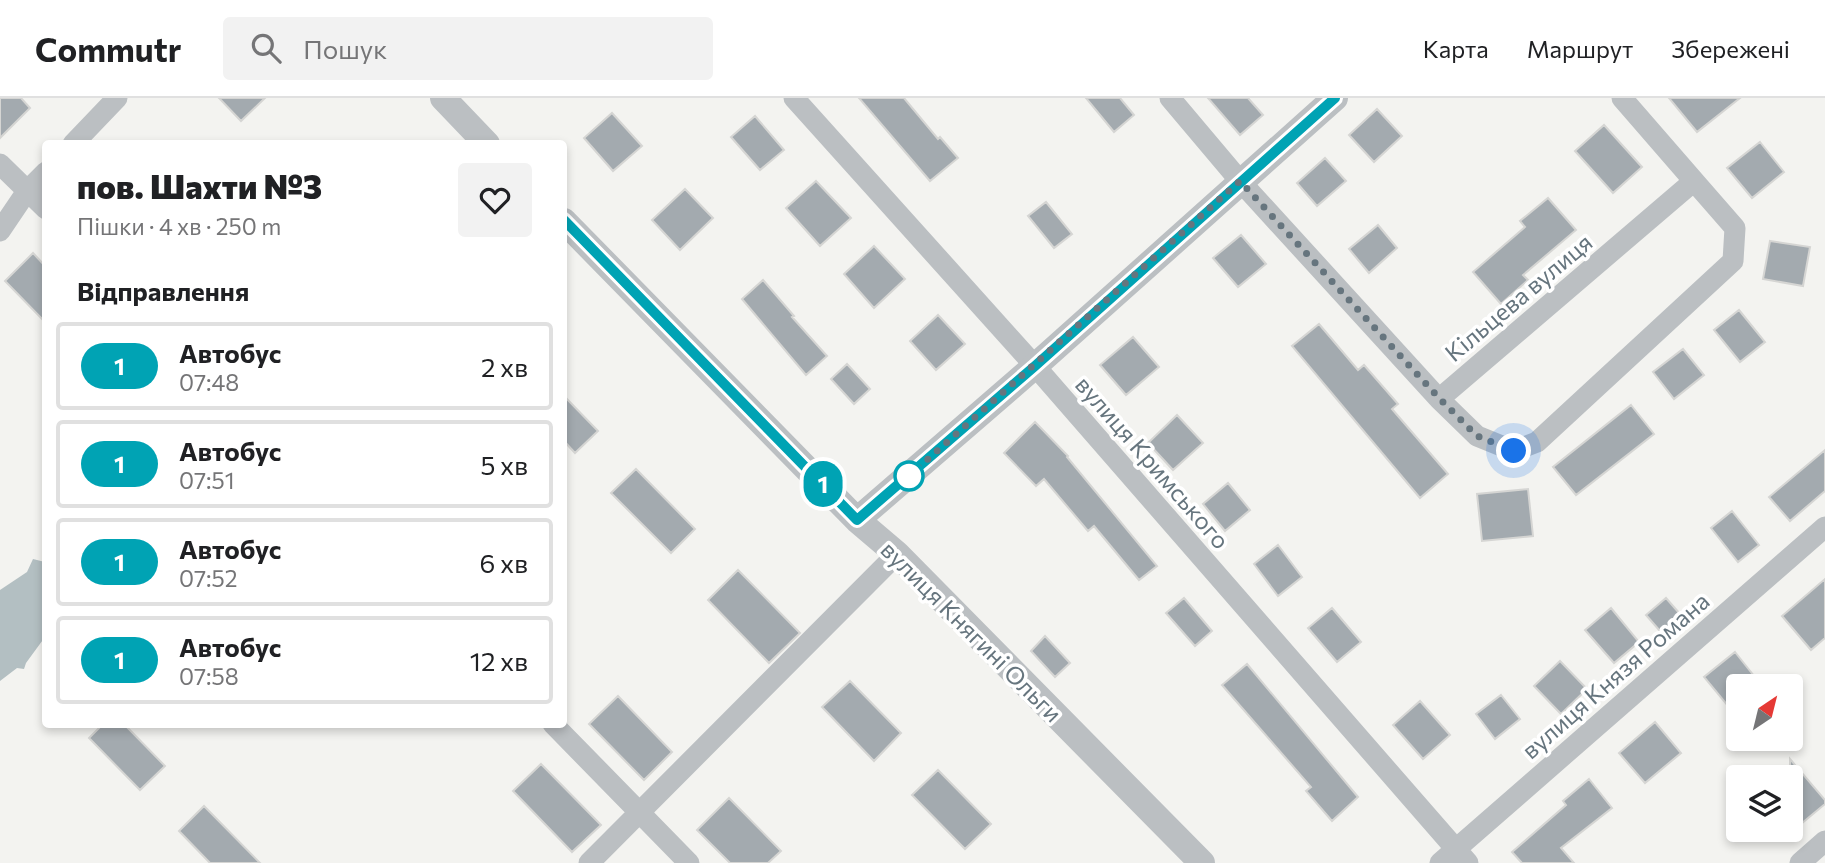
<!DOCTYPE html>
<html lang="uk">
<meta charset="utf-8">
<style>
:root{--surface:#fff;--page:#f2f2f2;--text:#202124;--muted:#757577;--line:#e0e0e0}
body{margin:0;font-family:Commissioner,sans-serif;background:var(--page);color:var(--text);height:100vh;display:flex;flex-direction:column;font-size:26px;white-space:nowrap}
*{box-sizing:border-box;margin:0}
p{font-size:23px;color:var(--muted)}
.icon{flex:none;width:38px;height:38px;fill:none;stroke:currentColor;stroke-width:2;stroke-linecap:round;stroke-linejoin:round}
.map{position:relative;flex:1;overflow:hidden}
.panel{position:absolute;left:42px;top:42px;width:525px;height:588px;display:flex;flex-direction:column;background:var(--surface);border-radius:7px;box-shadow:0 4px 10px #0003}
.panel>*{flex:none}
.badge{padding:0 14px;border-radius:23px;font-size:24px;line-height:46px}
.needle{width:46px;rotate:35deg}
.fabs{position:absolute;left:1726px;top:576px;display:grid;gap:14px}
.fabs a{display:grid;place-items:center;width:77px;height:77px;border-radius:7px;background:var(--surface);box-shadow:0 4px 10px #0003;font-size:35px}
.you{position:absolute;width:35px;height:35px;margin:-18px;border:5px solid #fff;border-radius:50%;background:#1a73e8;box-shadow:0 0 0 10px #1a73e833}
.map>.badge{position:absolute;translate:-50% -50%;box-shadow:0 0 0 4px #fff}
h2{padding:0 35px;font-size:26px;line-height:63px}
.round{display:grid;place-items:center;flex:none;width:74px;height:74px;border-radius:7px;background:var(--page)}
.headline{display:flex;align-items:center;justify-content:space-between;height:119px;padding:0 35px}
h1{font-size:33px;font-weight:800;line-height:52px}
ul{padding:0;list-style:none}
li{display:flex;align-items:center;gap:21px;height:88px;margin:0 14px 10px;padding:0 21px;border:4px solid var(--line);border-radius:7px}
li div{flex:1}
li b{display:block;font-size:26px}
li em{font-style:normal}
li .badge{min-width:77px;font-weight:700;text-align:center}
header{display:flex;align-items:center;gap:42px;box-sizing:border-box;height:98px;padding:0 35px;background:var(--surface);border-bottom:2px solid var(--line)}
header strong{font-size:33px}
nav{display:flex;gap:38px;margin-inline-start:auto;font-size:24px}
.search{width:490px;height:63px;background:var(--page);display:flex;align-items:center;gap:18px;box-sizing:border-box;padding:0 24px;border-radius:7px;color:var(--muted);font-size:26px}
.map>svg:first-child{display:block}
.water{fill:#b3bfc2}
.building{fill:#a3aaaf;stroke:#d5d5d3;stroke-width:2}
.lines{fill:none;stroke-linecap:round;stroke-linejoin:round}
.minor{stroke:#bbbfc2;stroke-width:21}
.tertiary{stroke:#bbbfc2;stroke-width:26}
.line-casing{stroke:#fff;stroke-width:16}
.line{stroke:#00a3b4;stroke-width:10}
.walk{stroke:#66757e;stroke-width:7;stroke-dasharray:0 12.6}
.stop-dot{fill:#fff;stroke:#00a3b4;stroke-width:3.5}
.labels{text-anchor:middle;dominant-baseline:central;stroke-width:7;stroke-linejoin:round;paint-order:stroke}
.street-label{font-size:24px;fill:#66757e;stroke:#fff}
</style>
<header>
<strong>Commutr</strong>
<div class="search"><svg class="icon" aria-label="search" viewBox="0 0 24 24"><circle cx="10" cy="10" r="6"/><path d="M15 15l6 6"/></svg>Пошук</div>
<nav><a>Карта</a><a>Маршрут</a><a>Збережені</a></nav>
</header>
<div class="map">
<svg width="1825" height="765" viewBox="0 0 1825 765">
<rect width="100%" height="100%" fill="#f3f3f0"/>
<path class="water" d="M33 461 45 464V539L26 565 24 571 17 570 0 583V492L27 474Z"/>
<path class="building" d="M0 0H21L30 10 0 40Z
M219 0H265L241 23Z
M859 0H904L938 41 940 39 958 60 930 83Z
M1086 0H1120L1134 17 1114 34Z
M1208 0H1248L1263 17 1240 37Z
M1669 0H1740L1697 34Z
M1377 11 1402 38 1374 64 1349 37Z
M612 15 642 48 613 73 584 40Z
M755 18 784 52 760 72 731 39Z
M1604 27 1642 69 1613 95 1575 53Z
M1760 44 1784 74 1752 100 1727 70Z
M1325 60 1346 83 1317 108 1297 85Z
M816 83 851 120 820 148 786 110Z
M685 91 713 120 680 152 652 122Z
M1548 100 1576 132 1523 177 1528 182 1501 206 1473 174 1525 129 1520 123Z
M1046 104 1072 136 1054 150 1028 118Z
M1378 127 1397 150 1369 175 1349 151Z
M1241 137 1266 166 1238 189 1213 160Z
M1770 143 1810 149 1803 188 1763 181Z
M874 148 905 181 874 210 844 176Z
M33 155 46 169V225L5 183Z
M763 182 794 218 792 219 827 258 806 277 742 201Z
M1739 212 1765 244 1740 264 1714 232Z
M938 217 965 246 936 272 910 243Z
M1319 226 1358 272 1364 267 1398 306 1392 311 1448 376 1420 400 1292 248Z
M1133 239 1159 269 1126 297 1100 267Z
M1683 251 1704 277 1674 301 1653 274Z
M847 266 870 291 854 306 831 281Z
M564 298 598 333 575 355 564 343Z
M1631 307 1654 336 1576 397 1553 369Z
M1177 317 1203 345 1173 372 1148 345Z
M1035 324 1068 358 1067 359 1157 468 1139 482 1094 428 1088 433 1044 381 1036 388 1004 355Z
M1825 352V393L1790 423 1769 399Z
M636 371 695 431 671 455 611 395Z
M1228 385 1250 412 1225 433 1203 406Z
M1528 391 1533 438 1482 443 1477 396Z
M1732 413 1759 447 1738 464 1711 430Z
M1278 447 1302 479 1278 498 1254 466Z
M738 472 800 535 769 565 708 502Z
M1825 481V540L1811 552 1782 518Z
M1184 500 1212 533 1195 548 1166 515Z
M1666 500 1687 524 1667 541 1646 517Z
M1332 510 1361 544 1337 564 1308 530Z
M1611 510 1639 544 1614 565 1585 532Z
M1045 538 1070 565 1055 579 1031 553Z
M1735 554 1762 588H1738V620L1704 579Z
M1560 563 1587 591 1561 616 1534 588Z
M1247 566 1358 699 1332 723 1306 693 1311 689 1222 587Z
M850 583 901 635 874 663 822 609Z
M1501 597 1520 621 1495 641 1476 616Z
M618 598 672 654 644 682 589 626Z
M1420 603 1450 637 1423 661 1393 627Z
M1655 624 1681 655 1645 685 1619 655Z
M103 626H124L165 668 140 692 89 640Z
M1790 661 1825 702V706L1790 735Z
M541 666 601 727 572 754 513 693Z
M938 672 991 726 965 751 912 697Z
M1589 681 1612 710 1561 750 1574 765H1522L1512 754 1566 707 1563 703Z
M729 700 781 753 768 765H730L697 732Z
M204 708 260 765H210L179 733Z"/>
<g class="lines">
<path class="minor" d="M794 0 1035 268 1468 765
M1170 0 1240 83 1439 301 1694 83 1622 0
M73 46 117 0
M0 66 46 111
M0 133 27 93 46 74
M1439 301 1477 338 1514 353 1537 344 1733 163 1735 130 1694 83
M553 626 689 765
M589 765 897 456
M1440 765 1825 429
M1800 765 1825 743"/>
<path class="tertiary" d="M443 0 487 46
M564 123 857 422 897 456 1202 765
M857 422 1035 268 1335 0"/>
</g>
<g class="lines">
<defs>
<path id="line" d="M564 122 857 422 1035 268 1335 0"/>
</defs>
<use href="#line" class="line-casing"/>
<use href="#line" class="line"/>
<path class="walk" d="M909 378 1240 83 1439 300 1477 338 1514 353"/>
</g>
<circle class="stop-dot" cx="909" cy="378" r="14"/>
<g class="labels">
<g class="street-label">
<text transform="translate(1518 199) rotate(-40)">Кільцева вулиця</text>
<text transform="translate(1153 364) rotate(49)">вулиця Кримського</text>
<text transform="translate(972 533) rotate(45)">вулиця Княгині Ольги</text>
<text transform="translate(1615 577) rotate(-41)">вулиця Князя Романа</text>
</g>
</g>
</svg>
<div class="fabs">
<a><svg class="needle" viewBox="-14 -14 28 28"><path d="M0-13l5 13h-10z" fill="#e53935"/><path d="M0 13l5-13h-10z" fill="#757577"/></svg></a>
<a><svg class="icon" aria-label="layers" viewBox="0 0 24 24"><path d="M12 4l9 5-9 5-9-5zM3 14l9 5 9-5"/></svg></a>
</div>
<div class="you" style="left:1514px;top:353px"></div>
<b class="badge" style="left:823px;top:386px;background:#00a3b4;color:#fff">1</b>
<section class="panel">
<div class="headline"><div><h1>пов. Шахти №3</h1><p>Пішки · 4 хв · 250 m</p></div><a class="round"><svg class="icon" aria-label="heart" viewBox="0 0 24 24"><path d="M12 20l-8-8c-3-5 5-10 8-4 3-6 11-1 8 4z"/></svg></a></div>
<h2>Відправлення</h2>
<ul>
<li><span class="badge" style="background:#00a3b4;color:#fff">1</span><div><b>Автобус</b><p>07:48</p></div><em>2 хв</em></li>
<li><span class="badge" style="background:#00a3b4;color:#fff">1</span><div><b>Автобус</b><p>07:51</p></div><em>5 хв</em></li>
<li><span class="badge" style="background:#00a3b4;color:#fff">1</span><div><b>Автобус</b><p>07:52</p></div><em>6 хв</em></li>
<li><span class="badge" style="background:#00a3b4;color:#fff">1</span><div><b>Автобус</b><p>07:58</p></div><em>12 хв</em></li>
</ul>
</section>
</div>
